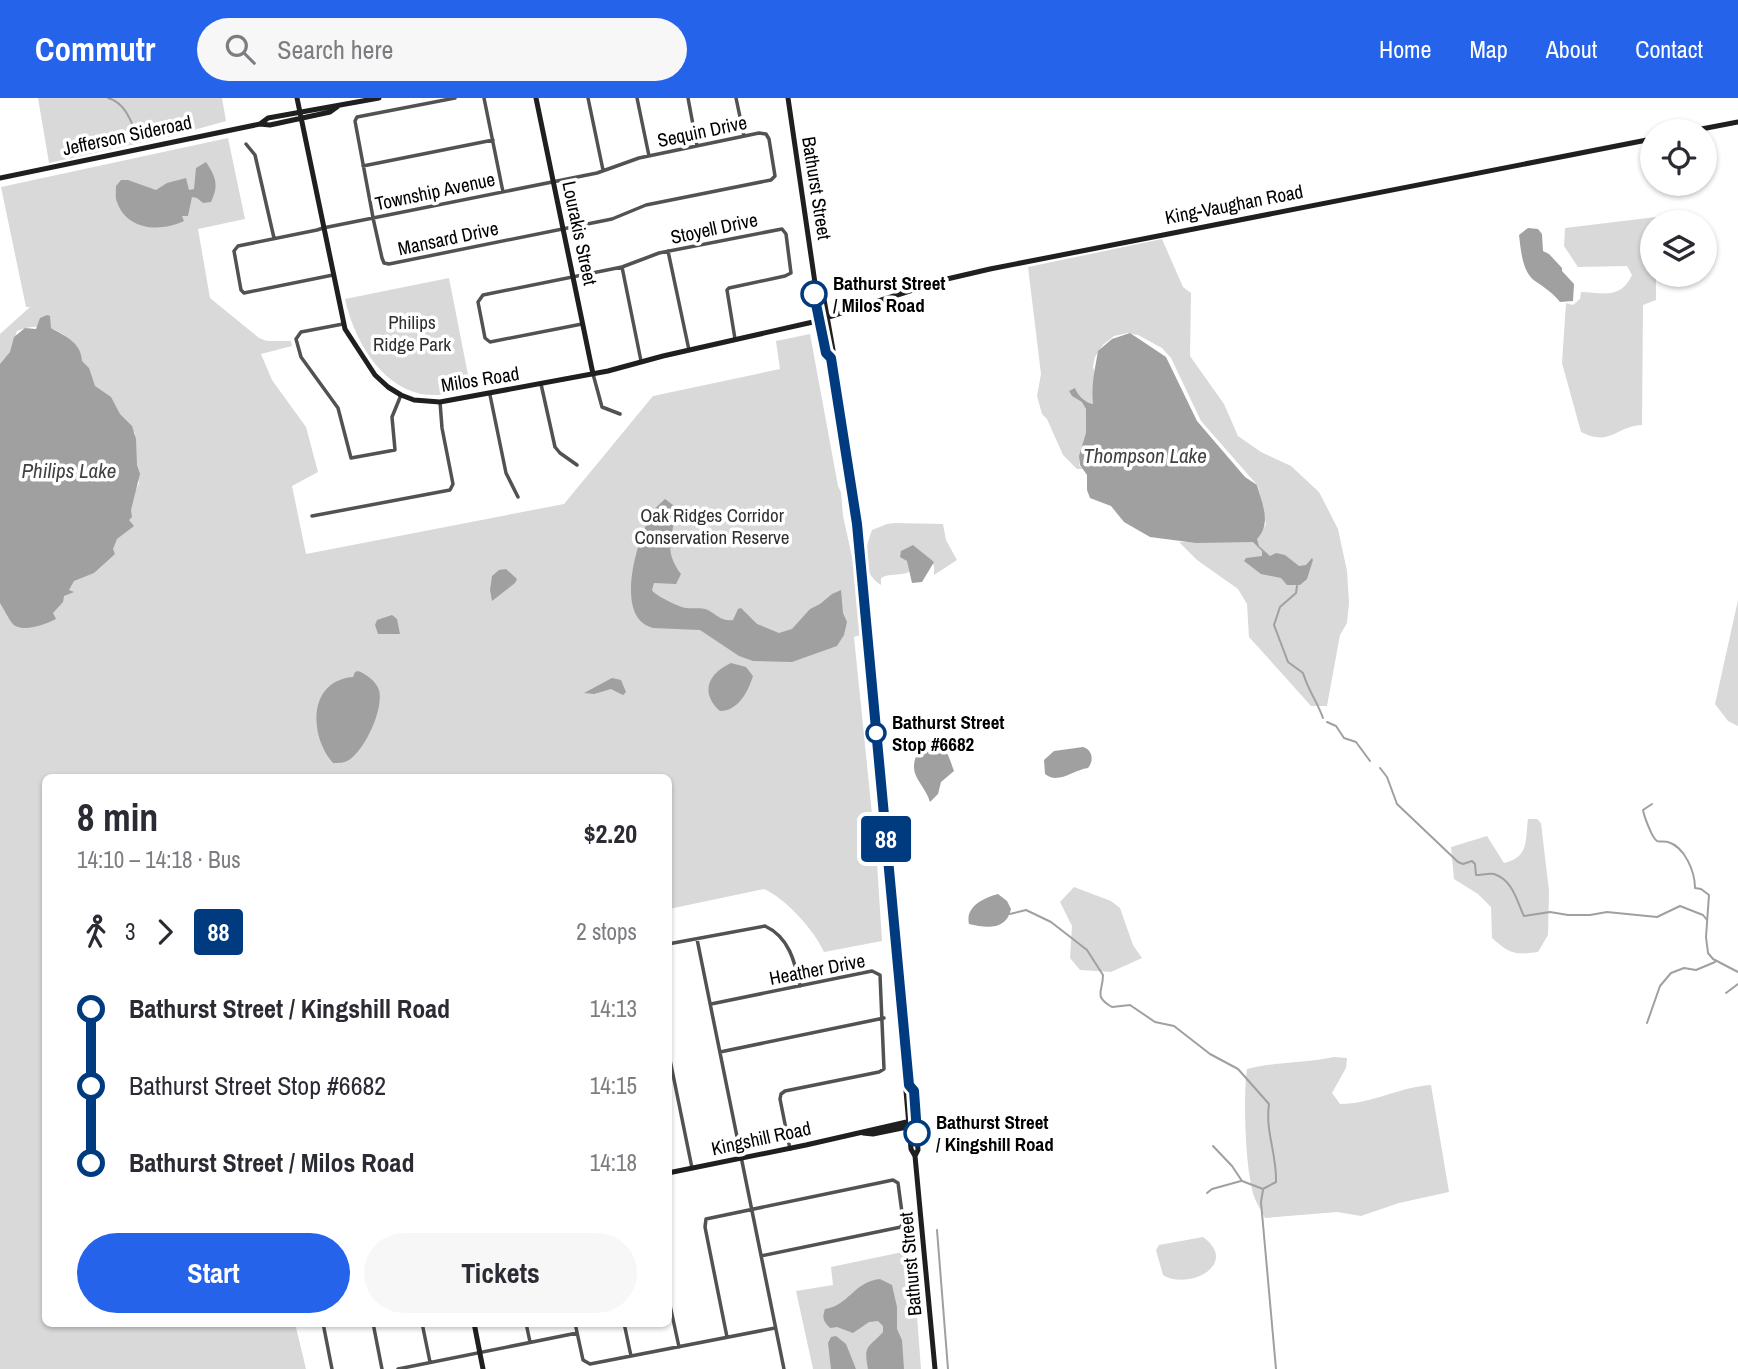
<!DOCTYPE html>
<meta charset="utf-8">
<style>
:root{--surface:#fff;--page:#f7f7f7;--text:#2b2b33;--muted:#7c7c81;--accent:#2563eb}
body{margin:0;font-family:"Archivo Narrow",sans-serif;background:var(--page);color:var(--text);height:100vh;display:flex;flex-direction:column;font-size:26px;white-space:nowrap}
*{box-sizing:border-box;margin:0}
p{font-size:23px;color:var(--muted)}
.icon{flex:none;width:38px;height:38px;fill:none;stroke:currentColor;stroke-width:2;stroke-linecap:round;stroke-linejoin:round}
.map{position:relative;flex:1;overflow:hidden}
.panel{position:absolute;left:42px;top:676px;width:630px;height:553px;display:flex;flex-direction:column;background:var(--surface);border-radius:10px;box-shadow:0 2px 5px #0004}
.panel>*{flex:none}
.badge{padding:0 14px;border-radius:5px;font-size:24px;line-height:46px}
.buttons{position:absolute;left:1640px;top:21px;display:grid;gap:14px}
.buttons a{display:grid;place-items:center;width:77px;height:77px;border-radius:50%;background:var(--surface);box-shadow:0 2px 5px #0004;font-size:35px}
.map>.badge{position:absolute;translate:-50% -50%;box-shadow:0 0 0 4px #fff}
.legs{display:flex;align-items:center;gap:10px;height:77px;padding:0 35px;font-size:23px}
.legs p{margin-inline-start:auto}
.overview{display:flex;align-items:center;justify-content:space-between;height:119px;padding:0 35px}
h1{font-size:38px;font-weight:700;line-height:52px}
.primary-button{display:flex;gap:14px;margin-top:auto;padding:14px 35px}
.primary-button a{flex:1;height:80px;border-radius:42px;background:var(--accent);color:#fff;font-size:28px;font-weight:700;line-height:80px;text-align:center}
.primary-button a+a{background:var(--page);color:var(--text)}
ul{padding:0 35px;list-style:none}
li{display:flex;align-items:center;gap:24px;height:77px;font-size:26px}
li i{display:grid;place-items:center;width:10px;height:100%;margin:0 9px;background:currentColor}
li i::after{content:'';width:18px;height:18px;margin:-9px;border:5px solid;border-radius:50%;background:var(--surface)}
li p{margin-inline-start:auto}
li:first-child i{background:linear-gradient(#0000 50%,currentColor 0)}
li:last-child i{background:linear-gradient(currentColor 50%,#0000 0)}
header{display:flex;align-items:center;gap:42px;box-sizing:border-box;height:98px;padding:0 35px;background:var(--accent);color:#fff}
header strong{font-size:33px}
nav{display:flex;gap:38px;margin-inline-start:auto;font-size:24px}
.search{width:490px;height:63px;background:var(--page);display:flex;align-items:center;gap:18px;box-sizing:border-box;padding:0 24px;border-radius:38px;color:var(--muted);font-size:26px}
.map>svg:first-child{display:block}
.green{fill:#d9d9d9}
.water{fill:#a0a0a0}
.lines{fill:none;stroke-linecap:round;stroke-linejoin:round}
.stream{stroke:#a0a0a0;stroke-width:2}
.street{stroke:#525252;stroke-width:3.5}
.secondary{stroke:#1f1f1f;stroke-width:5}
.line-1-casing{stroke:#fff;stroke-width:16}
.line-1{stroke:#003b80;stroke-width:10}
.stop-1-dot{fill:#fff;stroke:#003b80;stroke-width:3.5}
.labels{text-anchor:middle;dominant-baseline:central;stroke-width:7;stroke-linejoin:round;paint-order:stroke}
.street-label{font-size:19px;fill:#000;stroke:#fff}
.stop-label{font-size:19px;font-weight:bold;fill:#000;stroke:#fff;text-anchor:start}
.park-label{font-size:19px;fill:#303030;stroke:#fff}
.water-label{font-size:21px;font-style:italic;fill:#414141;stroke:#fff}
</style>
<header>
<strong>Commutr</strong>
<div class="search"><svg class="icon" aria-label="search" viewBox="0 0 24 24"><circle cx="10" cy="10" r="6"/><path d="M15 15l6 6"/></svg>Search here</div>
<nav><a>Home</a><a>Map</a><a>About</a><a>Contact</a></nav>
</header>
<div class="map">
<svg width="1738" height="1271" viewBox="0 0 1738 1271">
<rect width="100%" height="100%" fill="#fff"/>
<path class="green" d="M38 0H222L226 23 176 37 49 65Z
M228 40 245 121 198 131 210 200 259 240 267 243H291L292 248 261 256 272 282 306 329 318 374 292 388 306 456 564 406 653 298 780 271 776 243 810 236 838 388 841 394 843 418 853 463 860 537 854 539 877 765 882 843 824 854C815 833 785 800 764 791L669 811 668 679H46V1225H295L306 1271H0V503L67 488 124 418 139 385 134 357 135 335C118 320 100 299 89 279 77 258 72 232 44 229 33 228 27 229 17 233 11 250 10 264 0 280V236L30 209H26L1 89Z
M1656 119V124H1652V177H1656V202L1643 207 1642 327C1616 328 1611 349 1581 334L1562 265 1566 205 1573 207 1580 201 1581 194C1604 195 1621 201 1632 177L1627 168 1578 169 1564 148 1565 130Z
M1162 141 1183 189 1191 195 1190 258 1224 306 1238 338 1261 354 1291 368 1319 394 1338 431 1347 473 1349 505 1347 525 1340 537 1327 608H1311L1249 539 1247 506 1238 491 1197 462 1179 444 1244 442 1259 438 1266 426 1258 388 1201 323 1171 260 1162 250 1138 237 1128 235 1114 238 1103 247 1095 259 1093 269 1097 281 1094 305 1087 315 1089 334 1080 358 1079 367 1083 371H1077L1063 357 1047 321 1042 316 1037 298 1041 276 1028 169Z
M449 180 471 292C455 295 437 299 421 296 379 287 353 239 345 201Z
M895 425 943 426 946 442 957 462 934 477V468L932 465 911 471 909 474C900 478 889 475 881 480V487C860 474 865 451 872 432L887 426Z
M1738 502V628L1728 623 1715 606Z
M1528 721H1537L1541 725 1549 793 1548 837 1538 854C1514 857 1510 856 1492 840L1491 809 1478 796 1454 781 1451 749 1487 738 1504 765C1529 759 1525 744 1528 721Z
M1074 789 1111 803 1120 810 1133 847 1142 860 1111 874 1080 872 1070 860 1072 828 1060 804Z
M1334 959 1347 960 1346 970 1332 995 1340 1006C1372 1006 1399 989 1431 987L1449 1094 1399 1105 1361 1118 1337 1114 1265 1120C1262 1114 1258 1108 1255 1101 1245 1075 1243 999 1247 971 1275 964 1305 965 1334 959Z
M1203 1139C1240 1166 1189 1193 1163 1177L1156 1152 1159 1147Z
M912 1152 921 1271H813L796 1193 833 1187 831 1169Z"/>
<path class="water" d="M206 64C216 79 219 87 211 104L203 105 197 100 192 99 188 118H182L184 123C161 134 127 133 117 104 115 100 116 93 116 88L121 82H128L156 92 167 85 186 80 189 92 194 91 196 70Z
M1528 130 1538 131 1542 136 1543 153 1549 156 1562 170V173L1574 186 1573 203 1560 204C1553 195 1544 189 1535 183 1522 174 1521 152 1519 137Z
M47 217 50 218 51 230C67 239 81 245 82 263L89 270 95 288 111 299 120 316 132 328 136 341 137 367 140 376 131 412 132 419 129 422 134 428 117 441 113 451 115 456 94 475 74 483 69 492 74 494 64 498 63 504 53 515 56 521C47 526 20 536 12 525 8 520 4 511 0 505V266L10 254 14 239 25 230 36 231 40 220Z
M1130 235 1166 259 1197 323 1245 379 1257 387C1262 406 1272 425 1257 441L1259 448 1270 458 1276 455 1285 457 1299 468 1306 467 1312 460 1313 462 1307 481 1300 487H1287L1281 480 1261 476 1244 463 1246 460 1262 458V453L1253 444 1196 445 1150 439 1124 424 1111 408 1090 400 1087 392V377L1080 367 1079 358 1086 335V311L1082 304 1072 298 1069 293 1075 290C1077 297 1087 306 1093 306 1091 287 1095 271 1098 253L1112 241Z
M665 401 677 410C673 438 662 451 681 476L676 486 654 485 652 492C654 497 679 509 686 510 694 511 700 509 708 512 717 517 722 524 733 522L738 511 741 510 757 526 779 535 792 531 810 511 820 506 832 496 841 492 843 515 847 524 844 537 837 548 792 564 753 563 739 558 700 532 653 530C613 520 637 442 651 417 654 410 660 406 665 401Z
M913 447 934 464 922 484 912 485 907 463 900 459 901 453Z
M506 471 517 481 515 485 492 503 490 492 492 478 499 472Z
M392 517 397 521 400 536H378L375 527 377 522Z
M731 565 746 569 753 578C748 594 738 613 720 613 699 594 709 575 731 565Z
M358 573C366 576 376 583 379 592 384 611 365 652 349 662 344 665 339 665 333 665 310 640 306 583 353 579L355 574Z
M612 580 621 582 626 594 623 597 611 591 594 596 584 595Z
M927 642C946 643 948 657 954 673L941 684 938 696 930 704C926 690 913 680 914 668 914 660 919 654 920 646Z
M1083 649C1093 652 1094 663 1088 670 1073 672 1058 687 1045 676L1044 662 1054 653Z
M998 796 1007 803 1011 811C1006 833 986 830 969 826 965 809 983 800 998 796Z
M880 1181 892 1187 897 1209V1231L902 1242 904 1271H868C863 1246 869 1250 883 1234V1228L878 1223 869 1224 853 1235 837 1229 830 1230C823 1223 822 1220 825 1211 850 1207 853 1184 880 1181Z
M836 1238 846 1246 856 1271H831L828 1245 831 1239Z"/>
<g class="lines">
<path class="stream" d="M108 0C126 5 131 24 138 39
M1297 488 1296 495 1280 509 1274 527 1288 564 1303 575C1308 592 1317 603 1323 620
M1327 624 1336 628 1344 640 1356 644 1370 663
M1380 670 1387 679 1397 706 1458 764 1463 766 1472 763 1475 766 1476 777C1481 777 1489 775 1494 776 1513 782 1517 804 1524 818L1550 814 1568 817H1590L1607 814 1657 819 1680 808 1703 817 1707 822
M1652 706 1643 712C1644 718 1652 740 1657 743 1658 744 1666 743 1668 744 1685 749 1695 774 1695 790L1701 791 1709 797 1706 839 1708 855 1713 861 1738 874
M1010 816 1026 812 1051 824 1087 852 1103 877C1103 894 1093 898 1112 909L1130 907 1155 924 1174 928 1210 956 1238 971 1269 1006C1265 1034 1277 1056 1276 1084L1263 1091 1242 1083 1232 1068 1213 1048
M1726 895 1738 886
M1647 925 1660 888 1671 875 1684 870 1696 872 1715 864
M1263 1092 1261 1104 1276 1271
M1207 1095 1212 1091 1241 1083
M937 1132 948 1271"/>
<path class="street" d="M484 0 503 94
M588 0 603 72
M637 0 649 58
M688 0 697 48
M736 0 744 38
M246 46 255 57 274 140
M363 68 493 42
M668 153 689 252
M622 169 641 263
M333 177 244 195 241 192 234 153 238 148 317 132 323 130 373 120 597 75 639 60 759 35 766 36 769 41 775 78 771 82 646 107 612 121 389 166 384 165 382 160 373 120 372 114 355 23 357 19 455 0
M343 226 301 234 296 241 301 259 338 310 351 360 395 352 392 319 401 297
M582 226 490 244 485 240 478 204 483 197 622 169 659 155 782 131 786 136 791 175 785 178 729 190 727 192 735 241
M593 276 602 309 620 316
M541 286 555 349 560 355 577 367
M490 297 506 375 518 399
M312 418 450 392 453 386 442 330 440 304
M697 841 784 1271
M668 846 765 828C789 839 795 864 800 888
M711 906 872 873 880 877 884 971 879 974 785 993 781 996 780 1001 790 1051
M668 952 692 1070
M720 954 884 920
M668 1198 679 1249
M323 1225 332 1271
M373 1225 382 1271
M422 1225 430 1264
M526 1225 530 1244
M575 1225 583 1262 590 1266 775 1230
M624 1225 631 1258
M727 1239 705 1129 706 1121 893 1082 898 1085 903 1122 901 1129 761 1158
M398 1271 577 1235"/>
<path class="secondary" d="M297 0 345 231 375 277 388 289 401 297 414 302 440 304 608 273 663 258 813 224 947 181 990 171 1652 41
M536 0 593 276
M788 0 815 185 814 193 826 255 831 260
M260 26 268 20 379 0
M1691 33 1738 24
M0 80 260 26 270 27 330 14 337 9
M815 185 822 190 833 252 831 260 857 426 909 987 906 993 911 1051 915 1058
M909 987 914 993 918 1052 915 1058 935 1271
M863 1035 873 1036 912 1028
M668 1075 806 1047 911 1023
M474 1225 483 1271"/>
</g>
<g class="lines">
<defs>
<path id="line-1" d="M814 196 826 255 831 260 857 426 909 987 914 993 917 1035"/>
</defs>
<use href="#line-1" class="line-1-casing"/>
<use href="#line-1" class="line-1"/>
</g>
<g class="stop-1-dot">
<circle cx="814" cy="196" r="12"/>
<circle cx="876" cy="635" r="9"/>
<circle cx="917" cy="1035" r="12"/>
</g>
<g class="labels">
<g class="street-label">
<text transform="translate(702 33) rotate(-12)">Sequin Drive</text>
<text transform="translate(127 37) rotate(-12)">Jefferson Sideroad</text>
<text transform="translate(817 90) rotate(81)">Bathurst Street</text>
<text transform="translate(435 93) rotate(-12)">Township Avenue</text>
<text transform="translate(1234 106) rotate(-11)">King-Vaughan Road</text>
<text transform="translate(714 130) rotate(-12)">Stoyell Drive</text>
<text transform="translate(580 135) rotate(78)">Lourakis Street</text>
<text transform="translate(448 140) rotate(-12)">Mansard Drive</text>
<text transform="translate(480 281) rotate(-9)">Milos Road</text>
<text transform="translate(817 871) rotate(-11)">Heather Drive</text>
<text transform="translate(761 1040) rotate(-12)">Kingshill Road</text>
<text transform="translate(910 1166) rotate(-95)">Bathurst Street</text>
</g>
<g class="stop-label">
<text x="833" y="185">Bathurst Street<tspan x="833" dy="22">/ Milos Road</tspan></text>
<text x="892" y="624">Bathurst Street<tspan x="892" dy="22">Stop #6682</tspan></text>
<text x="936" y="1024">Bathurst Street<tspan x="936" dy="22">/ Kingshill Road</tspan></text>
</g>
<g class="park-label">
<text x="412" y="224">Philips<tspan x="412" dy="22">Ridge Park</tspan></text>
<text x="712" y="417">Oak Ridges Corridor<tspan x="712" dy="22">Conservation Reserve</tspan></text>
</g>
<g class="water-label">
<text x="1145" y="357">Thompson Lake</text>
<text x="69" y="372">Philips Lake</text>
</g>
</g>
</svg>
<div class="buttons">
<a><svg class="icon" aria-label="locate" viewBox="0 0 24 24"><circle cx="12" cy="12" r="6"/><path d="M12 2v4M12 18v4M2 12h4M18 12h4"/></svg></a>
<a><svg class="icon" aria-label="layers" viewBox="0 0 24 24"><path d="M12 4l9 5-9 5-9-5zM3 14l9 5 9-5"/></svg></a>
</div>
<b class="badge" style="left:886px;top:741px;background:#003b80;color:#fff">88</b>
<section class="panel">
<div class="overview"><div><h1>8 min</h1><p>14:10 – 14:18 · Bus</p></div><b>$2.20</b></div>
<div class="legs"><svg class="icon" aria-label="walk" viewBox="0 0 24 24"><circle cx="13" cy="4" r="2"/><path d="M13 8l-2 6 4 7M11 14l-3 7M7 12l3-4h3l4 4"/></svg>3<svg class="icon" aria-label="forward" viewBox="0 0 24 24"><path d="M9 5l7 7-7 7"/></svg><b class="badge" style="background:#003b80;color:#fff">88</b><p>2 stops</p></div>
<ul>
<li><i style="color:#003b80"></i><b>Bathurst Street / Kingshill Road</b><p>14:13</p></li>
<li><i style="color:#003b80"></i><span>Bathurst Street Stop #6682</span><p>14:15</p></li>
<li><i style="color:#003b80"></i><b>Bathurst Street / Milos Road</b><p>14:18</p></li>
</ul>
<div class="primary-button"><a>Start</a><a>Tickets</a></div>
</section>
</div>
